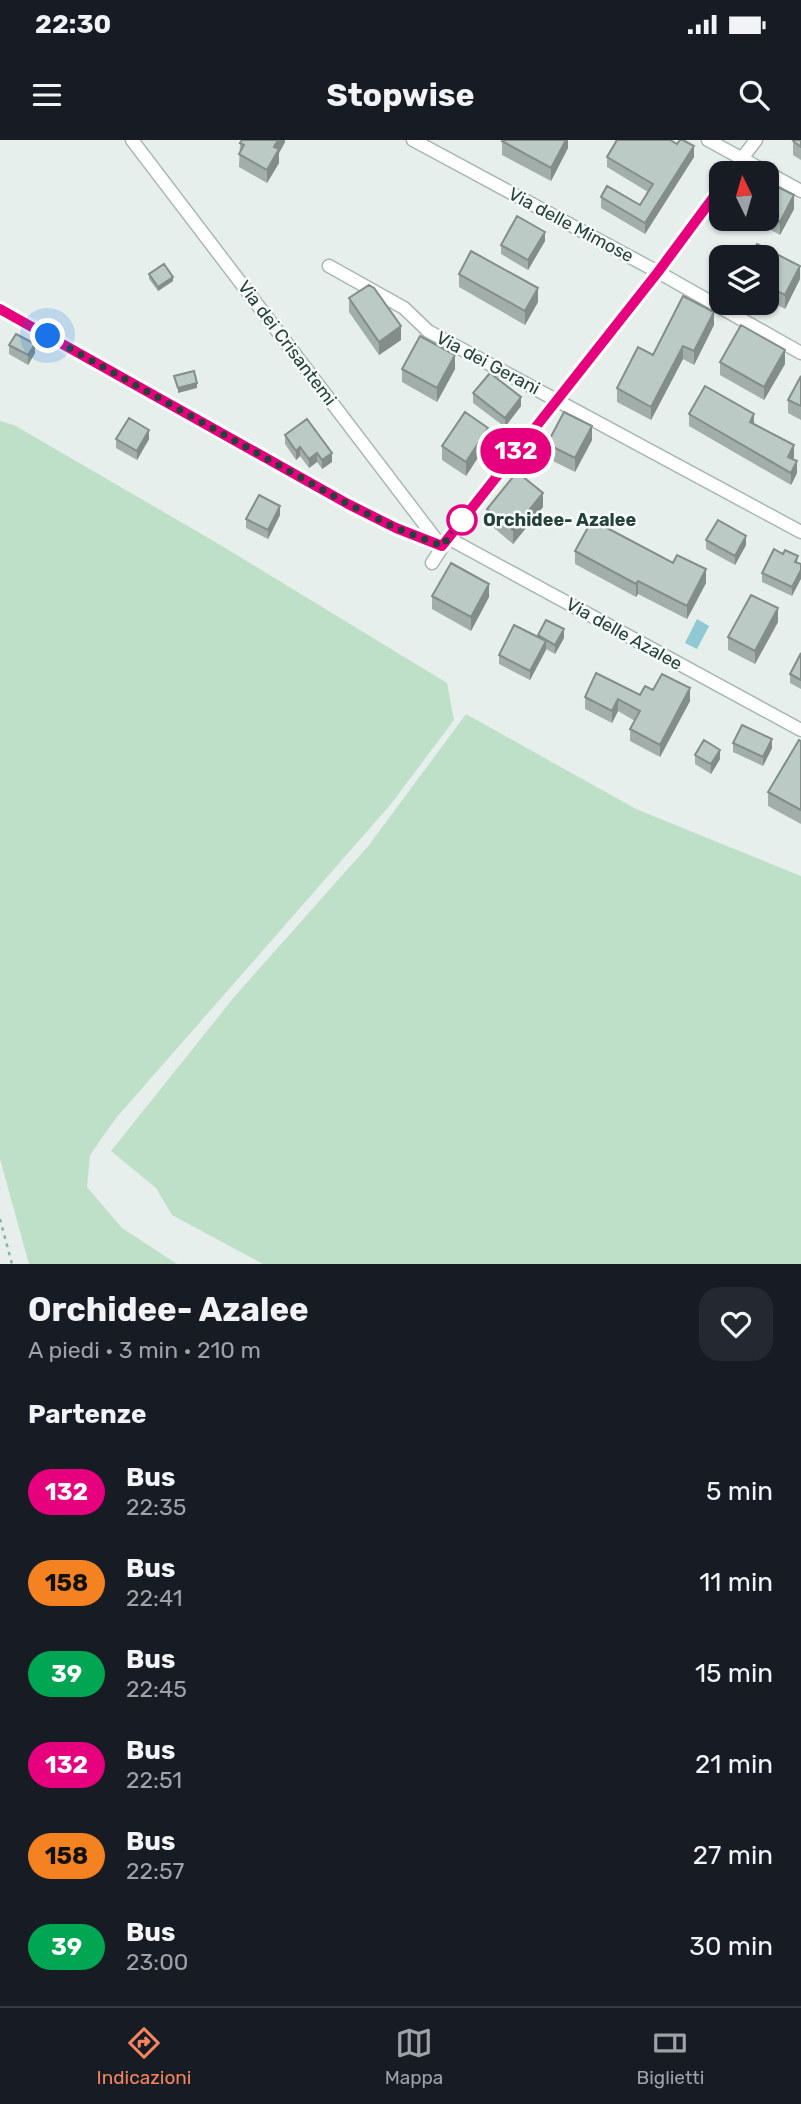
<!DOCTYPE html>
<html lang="it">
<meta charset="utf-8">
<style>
:root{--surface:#171b24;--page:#242831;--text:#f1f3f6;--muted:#9ea1a6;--line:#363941;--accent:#f4845f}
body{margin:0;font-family:Rubik,sans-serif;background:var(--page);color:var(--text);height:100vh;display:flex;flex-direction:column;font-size:26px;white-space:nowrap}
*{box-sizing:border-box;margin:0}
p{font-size:23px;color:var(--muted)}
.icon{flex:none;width:38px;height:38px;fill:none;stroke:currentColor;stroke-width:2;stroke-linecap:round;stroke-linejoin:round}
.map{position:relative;height:1124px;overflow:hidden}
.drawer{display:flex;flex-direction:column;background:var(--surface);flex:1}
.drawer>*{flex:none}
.badge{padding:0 14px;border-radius:23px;font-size:24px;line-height:46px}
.needle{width:46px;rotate:355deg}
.fabs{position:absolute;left:709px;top:21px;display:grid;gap:14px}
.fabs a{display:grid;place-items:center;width:70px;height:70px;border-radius:14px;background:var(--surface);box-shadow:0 2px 5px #0004;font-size:35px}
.you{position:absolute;width:35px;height:35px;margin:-18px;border:5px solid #fff;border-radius:50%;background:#1a73e8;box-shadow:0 0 0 10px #1a73e833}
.map>.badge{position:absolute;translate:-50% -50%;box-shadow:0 0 0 4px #fff}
h2{padding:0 28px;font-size:26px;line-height:63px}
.round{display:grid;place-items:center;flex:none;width:74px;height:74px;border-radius:21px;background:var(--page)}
.head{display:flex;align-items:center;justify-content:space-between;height:119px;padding:0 28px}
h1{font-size:33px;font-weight:700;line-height:52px}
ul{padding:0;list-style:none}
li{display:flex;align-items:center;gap:21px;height:91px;padding:0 28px}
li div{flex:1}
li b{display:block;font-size:26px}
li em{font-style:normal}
li .badge{min-width:77px;font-weight:700;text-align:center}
.status{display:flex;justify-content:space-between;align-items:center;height:49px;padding:0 35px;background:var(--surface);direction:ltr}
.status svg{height:19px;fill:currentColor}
header{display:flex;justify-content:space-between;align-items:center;height:91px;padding:0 28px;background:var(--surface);font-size:32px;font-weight:700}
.tabs{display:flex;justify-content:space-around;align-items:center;height:98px;border-top:2px solid var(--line);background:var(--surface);font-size:19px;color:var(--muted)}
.tabs a{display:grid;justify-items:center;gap:4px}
.tabs .selected{color:var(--accent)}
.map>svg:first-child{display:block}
.green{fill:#bfe0c8}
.water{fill:#8ec9d4}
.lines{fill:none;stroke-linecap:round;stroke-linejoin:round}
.street-casing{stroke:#a8b8b2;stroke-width:15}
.path{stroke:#86b3a5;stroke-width:2.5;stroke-dasharray:3.5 5;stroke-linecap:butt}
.street{stroke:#fff;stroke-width:12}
.wall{fill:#a1aea9}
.shaded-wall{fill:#838d89}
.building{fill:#bbcac4;stroke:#838d89;stroke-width:2}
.line-casing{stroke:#fff;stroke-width:16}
.line{stroke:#e6007e;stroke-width:10}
.walk{stroke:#24423a;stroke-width:7;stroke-dasharray:0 12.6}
.stop-dot{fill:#fff;stroke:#e6007e;stroke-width:3.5}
.labels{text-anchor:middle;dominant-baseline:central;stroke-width:5;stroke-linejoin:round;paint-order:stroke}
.street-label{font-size:18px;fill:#24423a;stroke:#f7fbf9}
.stop-label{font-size:18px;font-weight:bold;fill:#24423a;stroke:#f7fbf9;text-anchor:start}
</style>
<div class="status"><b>22:30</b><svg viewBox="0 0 49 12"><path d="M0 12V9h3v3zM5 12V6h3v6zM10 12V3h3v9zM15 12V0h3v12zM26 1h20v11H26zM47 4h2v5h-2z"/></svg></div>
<header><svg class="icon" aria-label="menu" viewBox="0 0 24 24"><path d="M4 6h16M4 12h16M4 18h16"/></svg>Stopwise<svg class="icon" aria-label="search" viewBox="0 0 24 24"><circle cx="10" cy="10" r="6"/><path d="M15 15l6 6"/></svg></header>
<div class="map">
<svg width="801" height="1124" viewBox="0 0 801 1124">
<rect width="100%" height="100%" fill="#e6efeb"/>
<path class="green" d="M0 281 14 285 217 403 447 543 454 580 391 664 116 978 90 1015 87 1047 122 1088 177 1124H29L0 1019Z
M466 574 636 669 801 736V1124H263L172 1075 156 1048 111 1011 235 856 369 705Z"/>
<path class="water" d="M697 479 709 486 697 509 685 503Z"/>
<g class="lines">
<defs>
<path id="street" d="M132 0 441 406
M413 0 658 132 801 213
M708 0 801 51
M731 33 756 0
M329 126 404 168 428 191 801 392
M0 169 337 358 396 388 441 406
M448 398 801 590
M432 423 448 398 658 132 721 47"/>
</defs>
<use href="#street" class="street-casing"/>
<path class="path" d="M0 1079 12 1124"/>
<use href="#street" class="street"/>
</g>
<path class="wall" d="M285 0V2L279 13V23L267 43 239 27 240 3Z
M568 0V8L551 41 502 15V1Z
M614 0H670L694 17 645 94 601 68V57L640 65 648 52 607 27V17L616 1Z
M801 0V20L793 15V1Z
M766 41 794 69 780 95 752 80 750 84 740 79H766Z
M545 101 528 130 501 114V105Z
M766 117 800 139 785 169 766 159Z
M149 134 173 141 158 151 149 139Z
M459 134 538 162 525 185 459 147Z
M349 158 401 200 379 215 349 172Z
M714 185 694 225 683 219 651 280 617 262V248L653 215Z
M9 205 35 213 28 225 9 214Z
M720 222 785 224 764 260 720 235Z
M402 229H455L437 262 402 242Z
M801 236V280L788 273V260Z
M473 253 521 266 505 287 473 263Z
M689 274 754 284 794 317 793 319 797 333 791 345 689 286Z
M285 295 332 322 322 329 317 322 309 328 300 316 296 320 285 304Z
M116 299H149L137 320 116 308Z
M592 300 575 332 547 318V304Z
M488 302 466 336 442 320V306Z
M543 367 513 404 487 382V369Z
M280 375 268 399 246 388V379Z
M706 400 746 405 735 425 706 409Z
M575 411 706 443 687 479 638 454 636 457 575 424Z
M783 414 798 416 792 456 762 442V433Z
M432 456 489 457 471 491 432 469Z
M778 482 755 524 728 510V497Z
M538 495 564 498 555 514 546 509 530 540 499 524V515L538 497Z
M801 513V549L790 543V534Z
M653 550 690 561 660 617 630 601V589L635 581 618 571 612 583 585 569V557L640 555Z
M801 601V684L768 666V652Z
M733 603 772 608 763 626 733 612Z
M695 615 720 619 711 634 695 624Z"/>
<path class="shaded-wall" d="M278 0H285V2L279 13V23L267 43V30L274 7Z
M566 0H568V8L551 41V28Z
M694 6V17L645 94V83Z
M794 55V69L780 95V82Z
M545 92V101L528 130V120Z
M800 126V139L785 169V155Z
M173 137V141L158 151V147Z
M538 148V162L525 185V171Z
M714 172V185L694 225V211Z
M401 186V200L379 215V202Z
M35 204V213L28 225V215Z
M683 206V219L651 280V267Z
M785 210V224L764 260V247Z
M455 215V229L437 262V248Z
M197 243V248L178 253V248Z
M521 257V266L505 287V278Z
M754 274V286L750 282Z
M592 286V300L575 332V318Z
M488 288V302L466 336V322Z
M149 290V299L137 320V311Z
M794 305V317L788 329V317Z
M300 307V316L296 320V311Z
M317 313V322L309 328V319Z
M332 313V322L322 329V320Z
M797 321V333L791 345V333Z
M543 353V367L513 404V390Z
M280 366V375L268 399V390Z
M746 396V405L735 425V416Z
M706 429V443L687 479V466Z
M801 430V439L792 456V447Z
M638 441V454L636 457V444Z
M489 444V457L471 491V477Z
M778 468V482L755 524V511Z
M564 489V498L555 514V505Z
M546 501V510L530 540V531Z
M690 548V561L660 617V605Z
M618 559V571L612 583V571Z
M772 599V608L763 626V617Z
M720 610V619L711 634V624Z"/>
<path class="building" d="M242 0H278L274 7 279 9 267 30 239 14 244 5 240 3Z
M503 0H566L551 28 502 1Z
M617 0H670L677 4 680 0H683L694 6 645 83 601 57 607 46 640 65 653 44 607 17Z
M794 0H801V7L793 1Z
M766 41 794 55 780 82 766 74Z
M517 76 545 92 528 120 501 105Z
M757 104 800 126 785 155 766 146V117H750Z
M471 111 538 148 525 171 459 134Z
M164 124 173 137 158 147 149 134Z
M369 145 374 148 401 186 379 202 349 158Z
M683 156 714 172 694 211 683 206 651 267 617 248 638 207 653 215Z
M741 185 785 210 764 247 720 222Z
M16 194 35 204 28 215 9 205Z
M420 196 455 215 437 248 402 229Z
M194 231 197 243 178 248 174 236Z
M490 233 521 257 505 278 473 253Z
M801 236V266L788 260Z
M705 246 754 274 750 282 794 305 788 317 797 321 791 333 689 274Z
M465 272 488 288 466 322 442 306Z
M564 272 592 286 575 318 547 304Z
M129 278 149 290 137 311 116 299Z
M307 279 332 313 322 320 317 313 309 319 300 307 296 311 285 295Z
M517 332 543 353 513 390 487 369Z
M259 355 280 366 268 390 246 379Z
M592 380 673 423 677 415 706 429 687 466 638 441 636 444 575 411Z
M718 380 746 396 735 416 706 400Z
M774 409 783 414 785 410 798 416 795 422 801 424V430L792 447 762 433Z
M451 423 489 444 471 477 432 456Z
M751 455 778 468 755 511 728 497Z
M546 480 564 489 555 505 538 495Z
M514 485 546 501 530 531 499 515Z
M801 513V540L790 534Z
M596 533 640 555 645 546 653 550 662 534 690 548 660 605 630 589 640 571 618 559 612 571 585 557Z
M742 585 772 599 763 617 733 603Z
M704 600 720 610 711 624 695 615Z
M799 600 801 601V670L768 652Z"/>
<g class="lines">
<defs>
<path id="line" d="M0 169 348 364 396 388 442 406 658 132 721 47"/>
</defs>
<use href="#line" class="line-casing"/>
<use href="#line" class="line"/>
<path class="walk" d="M48 196 348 364 396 388 442 406 463 378 462 380"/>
</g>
<circle class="stop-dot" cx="462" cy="380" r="14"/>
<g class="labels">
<g class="street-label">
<text transform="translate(571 85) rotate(28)">Via delle Mimose</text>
<text transform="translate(287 203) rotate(53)">Via dei Crisantemi</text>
<text transform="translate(488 223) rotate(28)">Via dei Gerani</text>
<text transform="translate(624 494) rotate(29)">Via delle Azalee</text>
</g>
<g class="stop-label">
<text x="483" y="380">Orchidee- Azalee</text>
</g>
</g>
</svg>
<div class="fabs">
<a><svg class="needle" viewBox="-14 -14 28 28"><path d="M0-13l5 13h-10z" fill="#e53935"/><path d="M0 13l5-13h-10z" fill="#9ea1a6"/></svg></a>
<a><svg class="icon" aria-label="layers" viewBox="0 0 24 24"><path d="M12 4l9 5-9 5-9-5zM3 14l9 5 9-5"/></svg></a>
</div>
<div class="you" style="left:48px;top:196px"></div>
<b class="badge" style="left:516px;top:311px;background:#e6007e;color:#fff">132</b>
</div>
<section class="drawer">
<div class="head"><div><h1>Orchidee- Azalee</h1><p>A piedi · 3 min · 210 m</p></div><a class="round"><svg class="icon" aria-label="heart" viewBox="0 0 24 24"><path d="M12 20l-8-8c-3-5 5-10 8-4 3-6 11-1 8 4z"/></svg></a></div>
<h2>Partenze</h2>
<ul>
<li><span class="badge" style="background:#e6007e;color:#fff">132</span><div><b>Bus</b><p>22:35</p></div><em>5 min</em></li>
<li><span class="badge" style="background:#f58220;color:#111">158</span><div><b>Bus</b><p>22:41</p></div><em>11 min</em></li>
<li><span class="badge" style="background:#00a651;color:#fff">39</span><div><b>Bus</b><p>22:45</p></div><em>15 min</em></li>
<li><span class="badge" style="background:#e6007e;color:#fff">132</span><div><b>Bus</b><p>22:51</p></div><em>21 min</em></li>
<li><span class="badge" style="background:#f58220;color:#111">158</span><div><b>Bus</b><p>22:57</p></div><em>27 min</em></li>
<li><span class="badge" style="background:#00a651;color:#fff">39</span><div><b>Bus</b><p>23:00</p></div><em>30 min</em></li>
</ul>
</section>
<nav class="tabs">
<a class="selected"><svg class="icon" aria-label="directions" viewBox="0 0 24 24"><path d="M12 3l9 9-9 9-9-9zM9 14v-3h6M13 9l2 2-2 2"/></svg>Indicazioni</a>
<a><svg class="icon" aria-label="map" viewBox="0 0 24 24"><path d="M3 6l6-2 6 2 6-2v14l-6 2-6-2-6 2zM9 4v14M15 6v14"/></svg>Mappa</a>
<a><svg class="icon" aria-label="tickets" viewBox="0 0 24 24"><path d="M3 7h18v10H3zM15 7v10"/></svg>Biglietti</a>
</nav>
